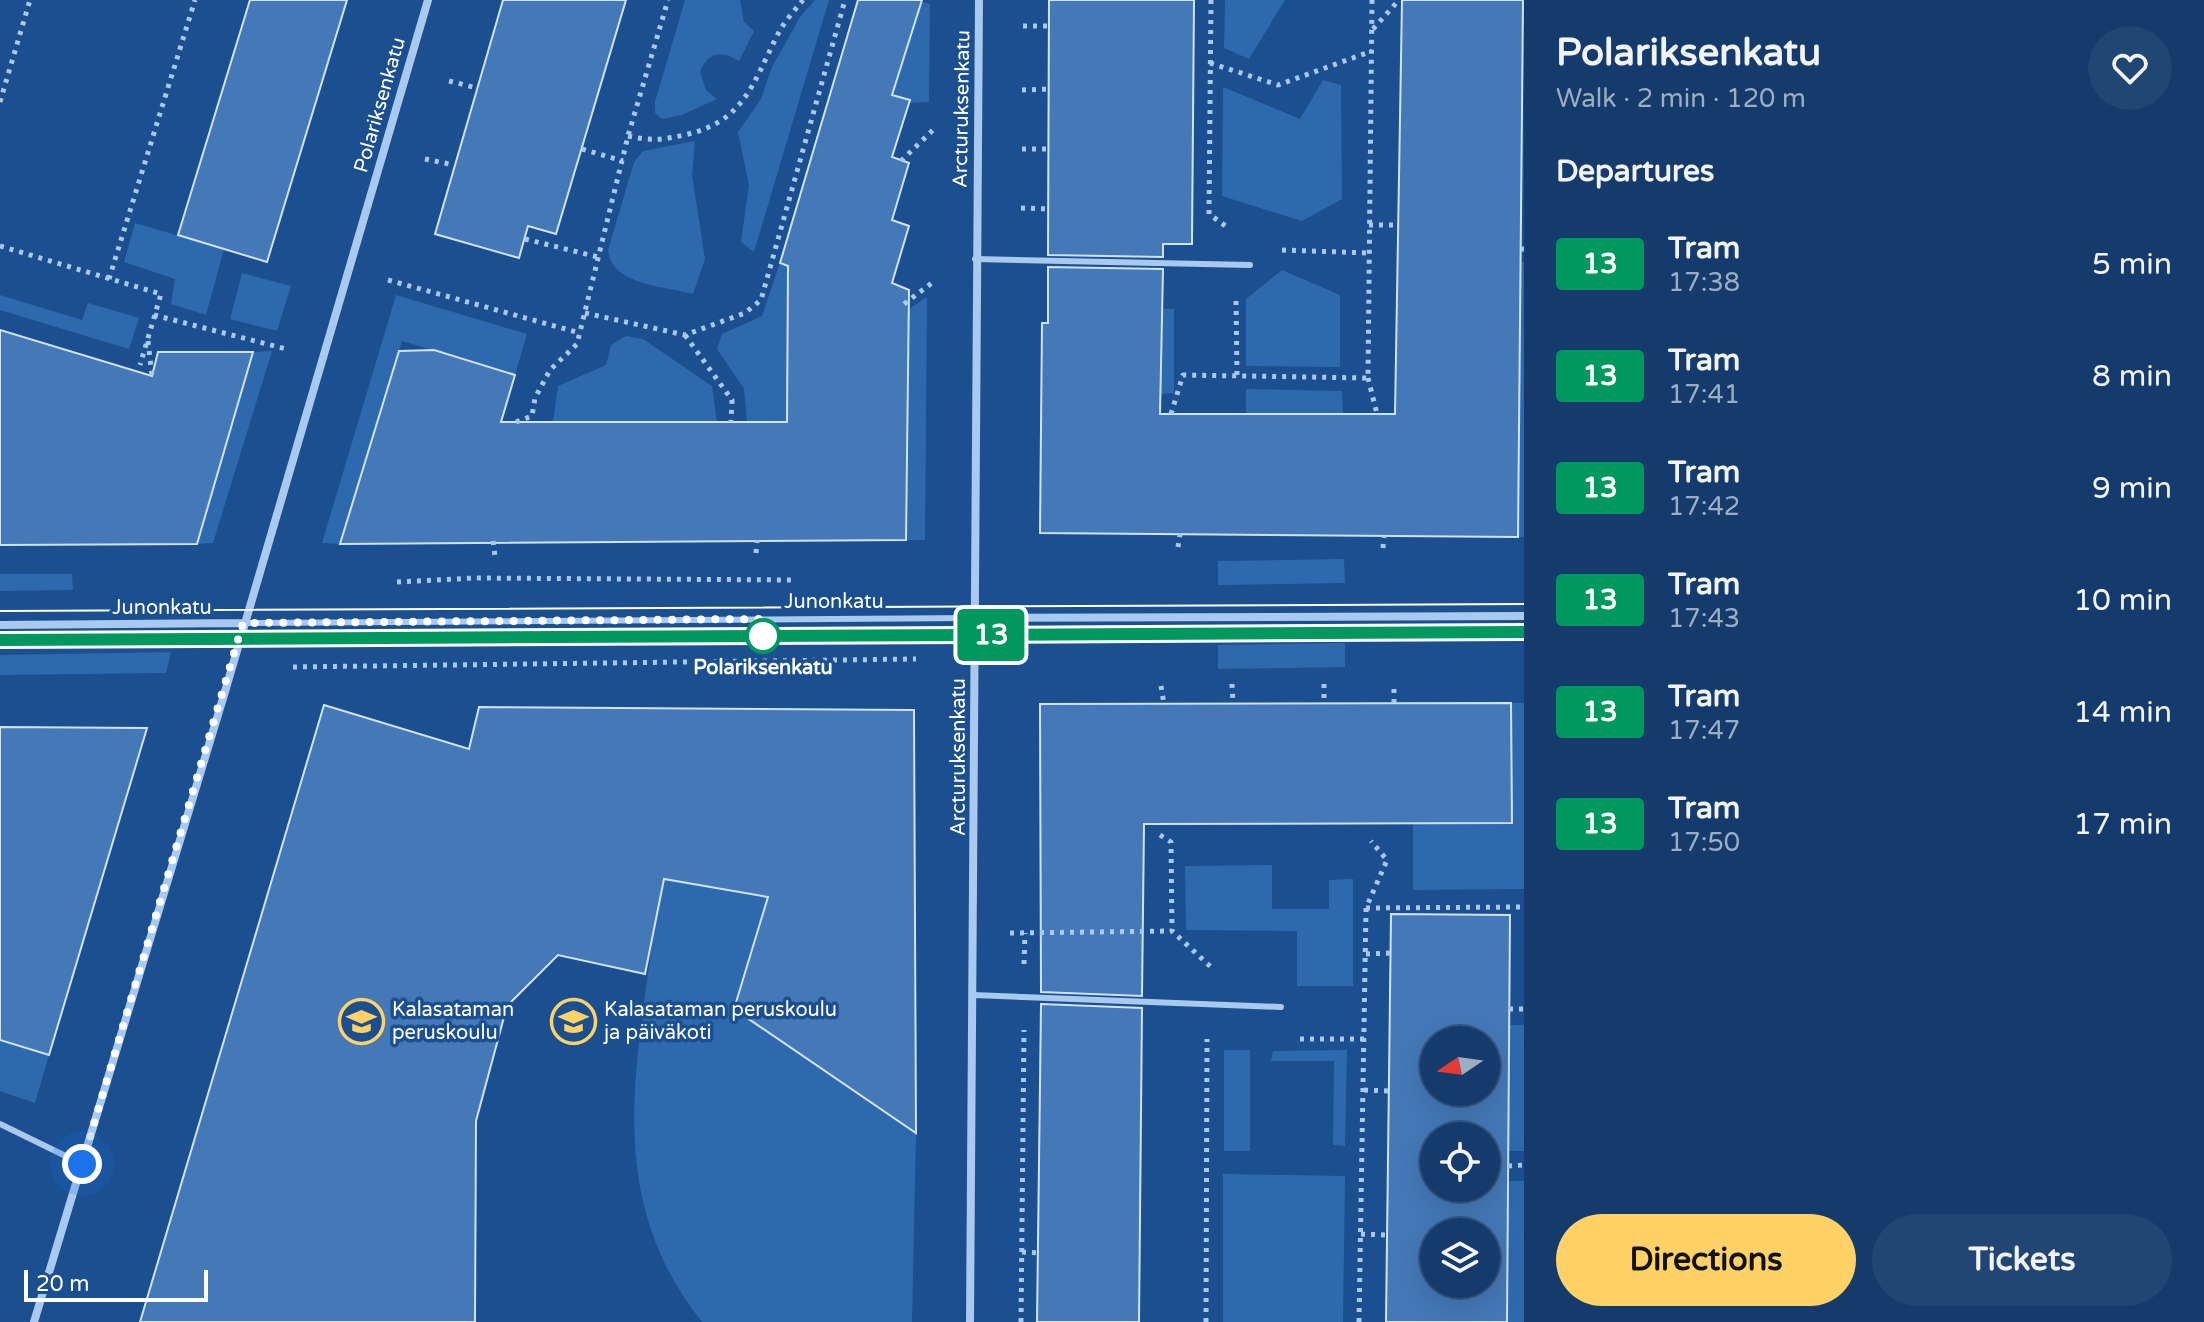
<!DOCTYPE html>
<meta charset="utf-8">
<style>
:root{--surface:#143b6b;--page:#214673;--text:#f1f3f6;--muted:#9dadc1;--line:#33557e;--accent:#ffd166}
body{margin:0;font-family:"Varela Round",sans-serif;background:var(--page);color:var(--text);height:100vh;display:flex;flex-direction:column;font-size:30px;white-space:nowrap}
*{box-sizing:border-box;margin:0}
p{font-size:26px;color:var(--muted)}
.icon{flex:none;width:44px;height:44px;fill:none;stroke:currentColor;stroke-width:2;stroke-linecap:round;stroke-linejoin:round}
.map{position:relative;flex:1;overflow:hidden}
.details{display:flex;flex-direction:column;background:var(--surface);width:680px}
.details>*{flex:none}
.badge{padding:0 16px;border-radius:6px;font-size:28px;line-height:52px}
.needle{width:52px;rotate:257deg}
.tools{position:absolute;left:1420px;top:1026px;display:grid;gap:16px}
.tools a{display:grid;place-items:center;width:80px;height:80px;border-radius:50%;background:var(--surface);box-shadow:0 8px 32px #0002,0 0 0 2px var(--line);font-size:40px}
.scale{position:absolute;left:24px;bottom:20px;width:184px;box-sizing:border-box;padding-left:8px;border:4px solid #fff;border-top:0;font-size:22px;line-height:28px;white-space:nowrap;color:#fff;-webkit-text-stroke:6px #1b4f8f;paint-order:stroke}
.you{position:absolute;width:40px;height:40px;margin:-20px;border:6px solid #fff;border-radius:50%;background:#1a73e8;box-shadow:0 0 0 12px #1a73e833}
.map>.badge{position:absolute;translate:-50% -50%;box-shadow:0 0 0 4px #fff}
h2{padding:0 32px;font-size:30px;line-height:72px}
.round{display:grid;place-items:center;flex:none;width:84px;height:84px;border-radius:42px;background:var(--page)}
.head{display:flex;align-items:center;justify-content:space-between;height:136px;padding:0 32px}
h1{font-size:38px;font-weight:700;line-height:60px}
.primary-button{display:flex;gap:16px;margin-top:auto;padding:16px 32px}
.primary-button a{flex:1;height:92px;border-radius:48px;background:var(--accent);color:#111;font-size:32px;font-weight:700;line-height:92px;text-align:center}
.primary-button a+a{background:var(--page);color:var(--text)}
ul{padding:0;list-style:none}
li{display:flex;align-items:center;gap:24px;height:112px;padding:0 32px}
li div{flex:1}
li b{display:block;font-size:30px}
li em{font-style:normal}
li .badge{min-width:88px;font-weight:700;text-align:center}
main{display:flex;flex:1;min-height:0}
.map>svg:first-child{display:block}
.green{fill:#2e69ad}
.building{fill:#4478b7;stroke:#cfe3fa;stroke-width:2;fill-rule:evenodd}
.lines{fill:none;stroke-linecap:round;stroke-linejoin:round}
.path{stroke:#a9c9ee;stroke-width:5;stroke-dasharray:4 6;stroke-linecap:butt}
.service{stroke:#a9c9ee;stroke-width:6}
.minor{stroke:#a9c9ee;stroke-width:8}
.tram{stroke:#fff;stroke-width:2}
.line-casing{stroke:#fff;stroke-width:18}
.line{stroke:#00985f;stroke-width:12}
.walk{stroke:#fff;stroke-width:8;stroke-dasharray:0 14.4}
.stop-dot{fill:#fff;stroke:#00985f;stroke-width:4}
.labels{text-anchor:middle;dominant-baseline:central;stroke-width:7;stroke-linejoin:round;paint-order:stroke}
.street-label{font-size:20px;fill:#fff;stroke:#1b4f8f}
.stop-label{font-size:20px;font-weight:bold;fill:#fff;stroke:#1b4f8f}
.poi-label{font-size:20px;fill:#fff;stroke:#1b4f8f;text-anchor:start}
</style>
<main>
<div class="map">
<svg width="1524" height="1322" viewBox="0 0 1524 1322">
<rect width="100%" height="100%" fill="#1b4f8f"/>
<path class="green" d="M685 0H740L744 22 754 31 739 61C721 50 708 52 700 72L706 90 717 99 682 115 662 119 655 113V102Z
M815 0H829L754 252 741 242 749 185 738 132 761 99 772 67 800 17Z
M913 0 930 4 929 102 909 103 892 95 910 37Z
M1225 0H1285L1249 59 1224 48Z
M1323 80 1341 85 1342 199 1302 221 1222 196 1223 87 1300 119Z
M695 141 692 175 705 259 693 294C664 286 611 285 608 250L634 162 643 151Z
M135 223 224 249 206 315 171 304 175 279 124 262Z
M1521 262H1524V537H1518Z
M780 263 806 271 788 326 787 422H747L744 389 717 349 722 334 762 316Z
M1282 270 1340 295V367L1246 366V299Z
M242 273 291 286 277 331 230 319Z
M0 295 82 320 88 303 139 318 129 349 0 310Z
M396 295 527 334 515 375 402 341 340 544 322 543Z
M927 297 925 540H906L908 325 901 314Z
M1126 308 1174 309V393L1160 394Z
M626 336 643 339 712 386 717 422H553L558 386 606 365 611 345Z
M272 351 213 543 197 544 253 352Z
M1246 389 1342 391 1343 414H1246Z
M1344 559 1345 583 1218 585V561Z
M0 574H72L73 590 0 591Z
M1345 643V667L1218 669V645Z
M171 652 166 673 0 675V655Z
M1511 703H1524V889L1413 890V823L1512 822Z
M1272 865V909H1329V880L1353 879V986H1297V931L1186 930 1185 866Z
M659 878 768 897 734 1009 916 1133 912 1322H702C591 1182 647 1037 659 878Z
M1509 1025H1524V1151H1509Z
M0 1040 49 1055 35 1103 0 1091Z
M1224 1050H1250V1151H1224Z
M1347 1050 1345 1146 1333 1145 1334 1061H1271L1273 1051Z
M1223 1174 1345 1176 1343 1322H1223Z
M1508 1181H1524V1322H1507Z"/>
<path class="building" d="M250 0H347L267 262 178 235Z
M503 0H626L556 234 528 226 519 258 435 234Z
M858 0H922L892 95 910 100 892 157 909 163 892 220 909 226 892 283 909 290 906 540 340 544 399 351 434 350 515 375 501 422H787L788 266 780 263Z
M1049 0H1194L1192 244H1163V257L1048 255Z
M1402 0H1523L1518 537 1040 533 1042 323H1048V267L1163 269 1160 414H1395Z
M0 330 152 376 158 352H253L197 544 0 545Z
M1511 703 1512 823 1144 824 1142 996 1041 992 1040 704Z
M324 705 469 749 479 707 914 710 916 1133 734 1009 768 897 664 879 645 974 558 955 507 1006 476 1121 475 1322H140Z
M0 727 147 728 49 1055 0 1040Z
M1391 914 1510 915 1507 1322H1386ZM1434 1040H1486V1092H1434ZM1434 1136H1486V1188H1434ZM1434 1232H1486V1284H1434Z
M1041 1004 1142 1008 1139 1322H1037Z"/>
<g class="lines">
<path class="path" d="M1211 0 1209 214 1227 227
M1023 26H1051
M1373 29 1399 0
M1210 63 1278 85 1372 51
M449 81 477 88
M1022 90 1051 89
M0 102 30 0
M628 136C650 141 662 140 684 135 744 122 752 85 777 36 783 23 794 11 803 0
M582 149 623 161
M1022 149H1050
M425 159 454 165
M901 161 933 130
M1021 208 1049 209
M1369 225H1398
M525 239 598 257
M0 246 161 294 140 365
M1521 249H1524
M1282 250 1369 253
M109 279 195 0
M388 280 580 333
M1236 301 1237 376
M904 304 932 283
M585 313 685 335 745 313 761 300 845 0
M154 315 286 349
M685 335 732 400 731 422
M148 341 152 376
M1368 378 1377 414
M1171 414 1183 375 1368 378 1372 0
M516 422 532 416 535 398 550 370 577 344 628 136 668 0
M493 541 495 556
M1178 547 1180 534
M1383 548 1384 536
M756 553 757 540
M397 582 474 578 791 580
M293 667 916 659
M1232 684 1233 704
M1324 684V704
M1161 686 1164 704
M1394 703V683
M1160 835 1171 842 1172 931 1212 968
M1366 908 1524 907
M1010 933 1172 931
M1366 954 1390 953
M1024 964 1025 933
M1509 1009H1524
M1300 1039H1365
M1364 1090 1388 1091
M1508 1166 1524 1165
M1361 1234 1387 1235
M1022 1252 1039 1253
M1021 1322 1024 1030
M1206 1322 1207 1039
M1359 1322 1366 908 1387 860 1371 841"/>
<path class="service" d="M975 259 1250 265
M243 623 974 618
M973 995 1281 1007
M0 1124 82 1164"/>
<path class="minor" d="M974 618 1524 616
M0 625 243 623
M34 1322 224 695 428 0
M970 1322 979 0"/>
<path class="tram" d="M0 611 1524 604
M0 640 1524 632"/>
</g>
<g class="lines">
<defs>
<path id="line" d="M0 640 1524 632"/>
</defs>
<use href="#line" class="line-casing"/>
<use href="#line" class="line"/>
<path class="walk" d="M82 1164 243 623 764 619 763 636"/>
</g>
<defs>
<symbol id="school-ring" viewBox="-11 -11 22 22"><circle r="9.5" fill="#1b4f8f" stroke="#ffd166" stroke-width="1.5"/><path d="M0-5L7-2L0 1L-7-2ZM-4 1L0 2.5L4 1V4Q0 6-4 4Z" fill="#ffd166"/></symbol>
</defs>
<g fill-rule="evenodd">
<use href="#school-ring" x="336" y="996" width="51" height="51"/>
<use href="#school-ring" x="548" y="996" width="51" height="51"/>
</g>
<circle class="stop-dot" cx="763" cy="636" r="16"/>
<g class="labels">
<g class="street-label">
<text transform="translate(380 105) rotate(-74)">Polariksenkatu</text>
<text transform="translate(962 109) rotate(-89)">Arcturuksenkatu</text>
<text x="834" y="602">Junonkatu</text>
<text x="162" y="608">Junonkatu</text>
<text transform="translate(959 757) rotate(-90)">Arcturuksenkatu</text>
</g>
<g class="stop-label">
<text x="763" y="668">Polariksenkatu</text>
</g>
<g class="poi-label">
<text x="392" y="1010">Kalasataman<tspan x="392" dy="23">peruskoulu</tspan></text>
<text x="604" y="1010">Kalasataman peruskoulu<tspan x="604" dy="23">ja päiväkoti</tspan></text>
</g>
</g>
</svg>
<div class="tools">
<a><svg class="needle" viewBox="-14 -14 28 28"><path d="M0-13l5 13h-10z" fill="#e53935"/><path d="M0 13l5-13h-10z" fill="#9dadc1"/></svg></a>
<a><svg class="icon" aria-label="locate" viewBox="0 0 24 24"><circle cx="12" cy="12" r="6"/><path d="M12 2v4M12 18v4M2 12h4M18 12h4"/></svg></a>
<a><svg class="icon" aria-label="layers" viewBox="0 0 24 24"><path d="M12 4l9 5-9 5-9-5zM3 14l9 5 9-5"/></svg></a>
</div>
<div class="scale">20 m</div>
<div class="you" style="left:82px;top:1164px"></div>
<b class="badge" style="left:991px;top:635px;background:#00985f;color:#fff">13</b>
</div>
<section class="details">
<div class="head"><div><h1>Polariksenkatu</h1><p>Walk · 2 min · 120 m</p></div><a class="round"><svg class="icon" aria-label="heart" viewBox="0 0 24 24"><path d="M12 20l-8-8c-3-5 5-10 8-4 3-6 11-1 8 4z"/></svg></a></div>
<h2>Departures</h2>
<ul>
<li><span class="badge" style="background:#00985f;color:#fff">13</span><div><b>Tram</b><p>17:38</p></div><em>5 min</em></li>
<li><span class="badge" style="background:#00985f;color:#fff">13</span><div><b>Tram</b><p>17:41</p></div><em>8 min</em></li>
<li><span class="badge" style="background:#00985f;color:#fff">13</span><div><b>Tram</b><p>17:42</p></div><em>9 min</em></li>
<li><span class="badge" style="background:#00985f;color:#fff">13</span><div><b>Tram</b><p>17:43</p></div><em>10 min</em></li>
<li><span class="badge" style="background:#00985f;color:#fff">13</span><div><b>Tram</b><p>17:47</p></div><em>14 min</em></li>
<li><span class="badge" style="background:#00985f;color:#fff">13</span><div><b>Tram</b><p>17:50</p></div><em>17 min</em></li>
</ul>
<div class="primary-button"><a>Directions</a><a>Tickets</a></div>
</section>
</main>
